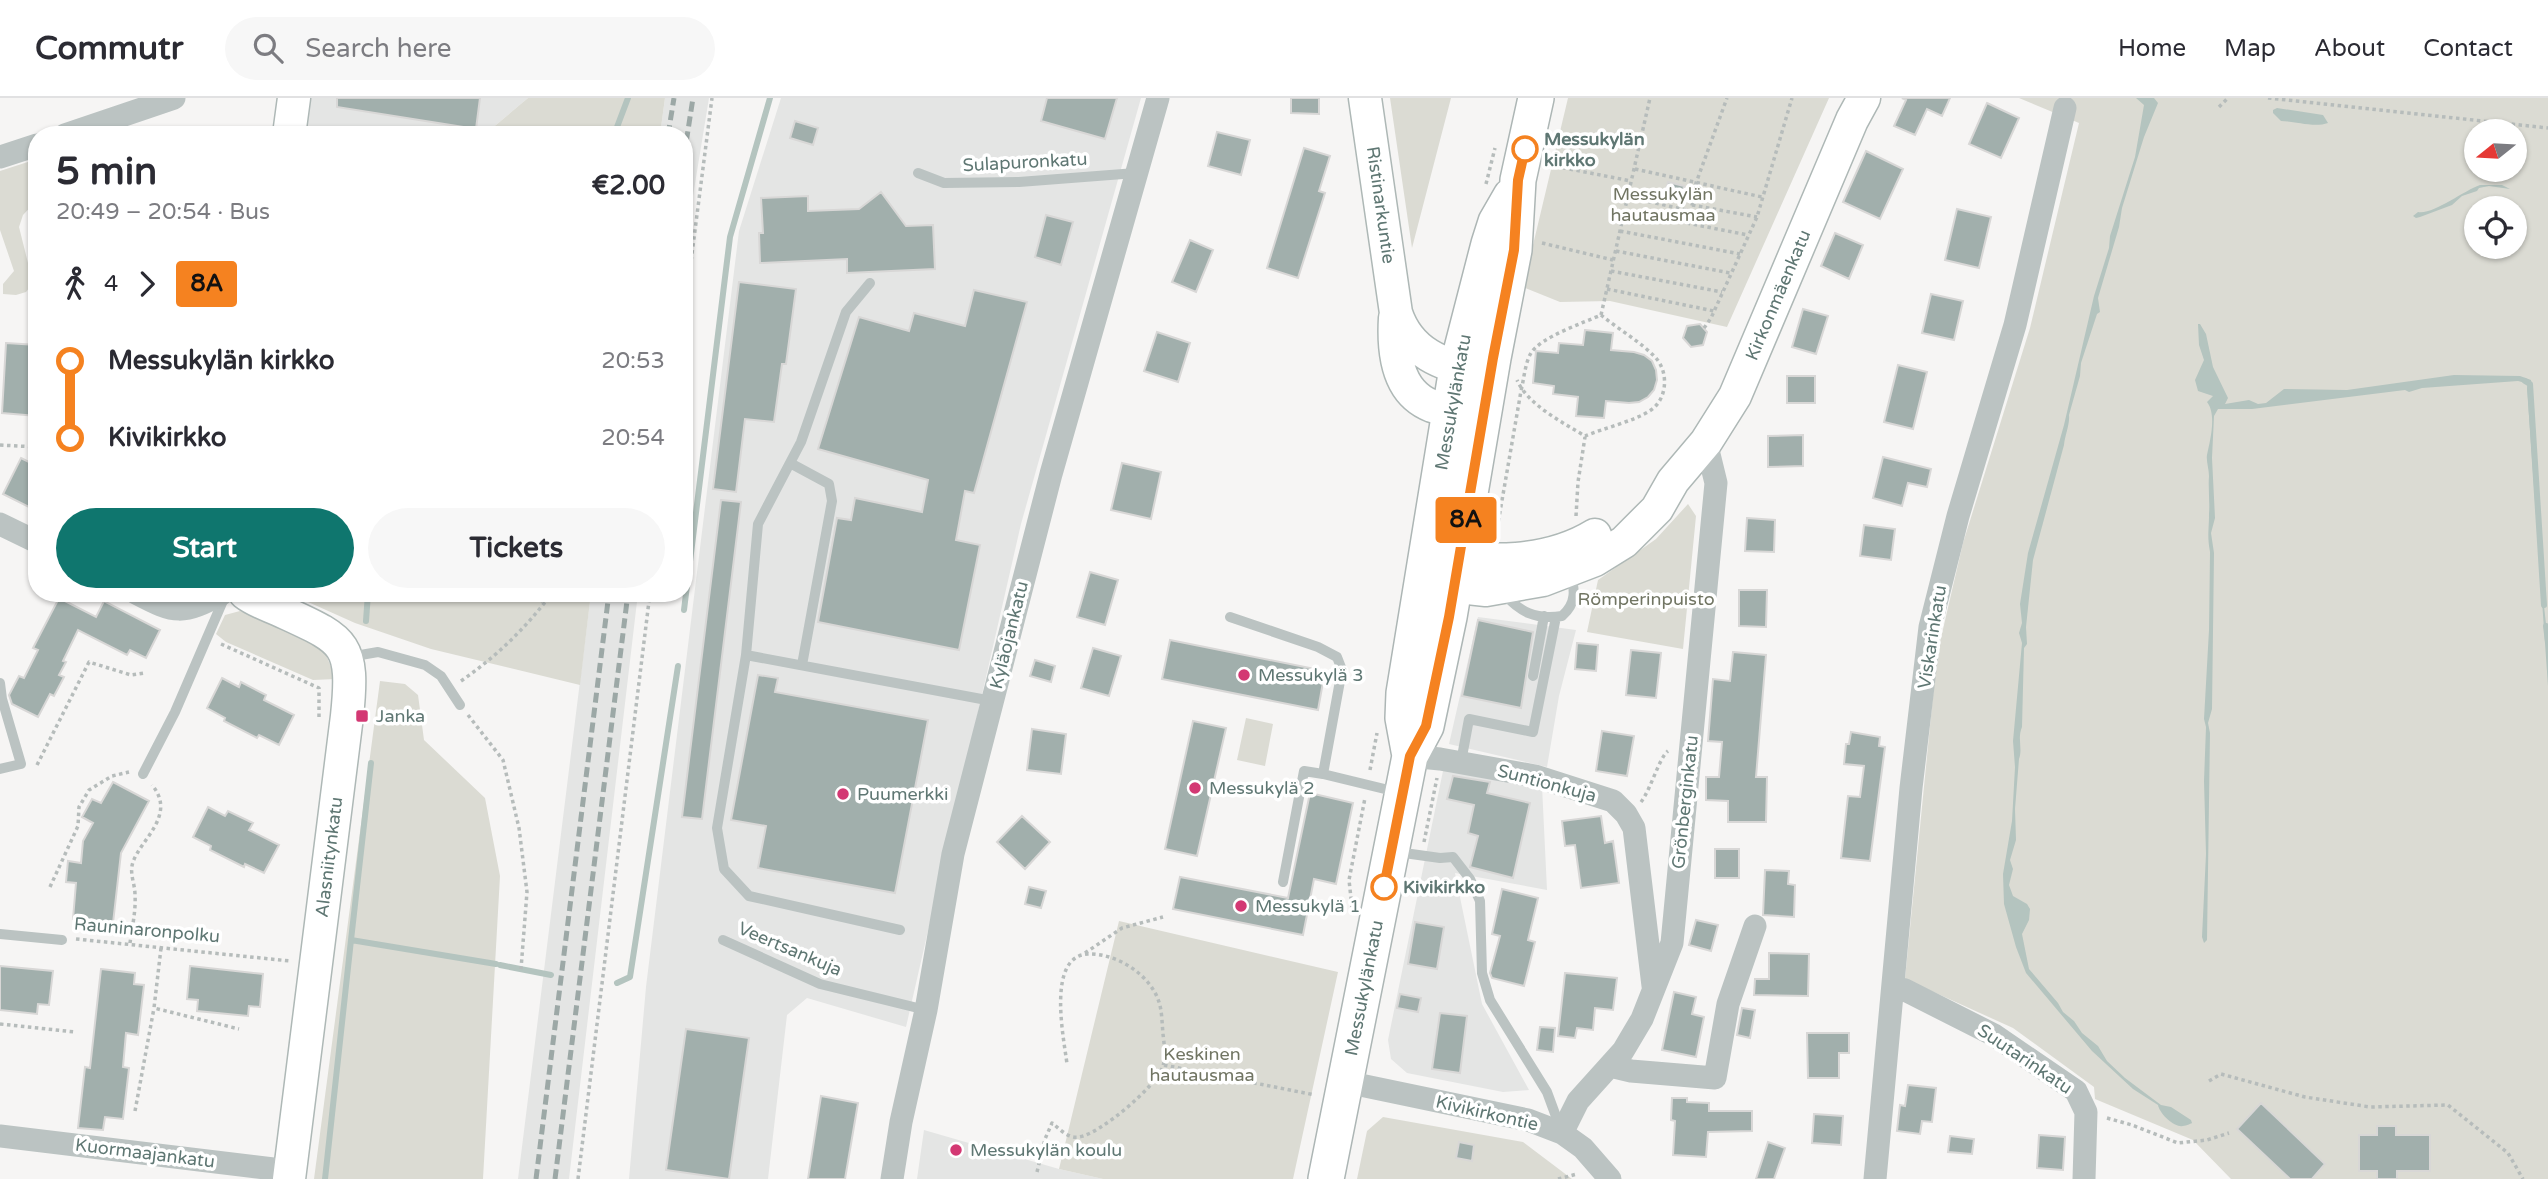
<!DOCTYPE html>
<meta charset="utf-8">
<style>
:root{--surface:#fff;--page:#f7f7f7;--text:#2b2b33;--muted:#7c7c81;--line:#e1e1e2;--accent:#0f766e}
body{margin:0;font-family:"Varela Round",sans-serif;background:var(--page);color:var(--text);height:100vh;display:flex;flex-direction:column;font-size:26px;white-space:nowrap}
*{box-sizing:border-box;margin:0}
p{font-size:23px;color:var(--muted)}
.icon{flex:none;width:38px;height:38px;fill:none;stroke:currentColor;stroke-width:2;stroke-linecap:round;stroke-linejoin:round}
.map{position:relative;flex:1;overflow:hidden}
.panel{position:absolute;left:28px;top:28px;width:665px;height:476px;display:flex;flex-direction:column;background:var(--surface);border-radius:28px;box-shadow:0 2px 5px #0004}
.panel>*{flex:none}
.badge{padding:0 14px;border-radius:5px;font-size:24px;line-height:46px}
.needle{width:46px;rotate:252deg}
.fabs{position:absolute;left:2464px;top:21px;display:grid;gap:14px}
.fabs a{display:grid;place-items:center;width:63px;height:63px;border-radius:50%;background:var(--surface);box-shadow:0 2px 5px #0004;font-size:35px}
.map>.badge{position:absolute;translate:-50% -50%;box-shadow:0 0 0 4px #fff}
.legs{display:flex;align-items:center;gap:10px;height:77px;padding:0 28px;font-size:23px}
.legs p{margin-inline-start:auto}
.summary{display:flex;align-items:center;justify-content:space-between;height:119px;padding:0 28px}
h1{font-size:38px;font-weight:700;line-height:52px}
.action{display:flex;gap:14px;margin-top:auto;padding:14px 28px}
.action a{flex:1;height:80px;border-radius:42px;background:var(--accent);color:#fff;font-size:28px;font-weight:700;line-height:80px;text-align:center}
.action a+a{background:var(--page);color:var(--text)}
ul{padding:0 28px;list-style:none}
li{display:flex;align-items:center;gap:24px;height:77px;font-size:26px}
li i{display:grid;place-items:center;width:10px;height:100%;margin:0 9px;background:currentColor}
li i::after{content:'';width:18px;height:18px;margin:-9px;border:5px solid;border-radius:50%;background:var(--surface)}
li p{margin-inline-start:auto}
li:first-child i{background:linear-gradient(#0000 50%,currentColor 0)}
li:last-child i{background:linear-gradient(currentColor 50%,#0000 0)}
header{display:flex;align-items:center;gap:42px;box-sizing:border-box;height:98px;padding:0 35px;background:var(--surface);border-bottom:2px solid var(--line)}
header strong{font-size:33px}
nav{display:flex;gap:38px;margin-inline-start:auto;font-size:24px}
.search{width:490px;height:63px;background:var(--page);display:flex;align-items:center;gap:18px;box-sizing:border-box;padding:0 24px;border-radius:38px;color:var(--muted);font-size:26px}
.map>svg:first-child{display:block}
.built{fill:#e4e5e4}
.green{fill:#dbdbd3;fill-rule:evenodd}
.water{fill:#b4c4bf}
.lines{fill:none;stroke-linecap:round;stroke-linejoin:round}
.stream{stroke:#b4c4bf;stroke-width:6}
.building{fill:#a1afac;stroke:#d8d7d6;stroke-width:2}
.secondary-casing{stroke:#aeb8b6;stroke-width:35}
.primary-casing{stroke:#adb6b5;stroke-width:38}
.path{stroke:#b6bcbb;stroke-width:3.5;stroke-dasharray:3.5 3.5;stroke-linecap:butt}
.lane{stroke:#bbc3c2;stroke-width:10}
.street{stroke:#bbc3c2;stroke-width:23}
.secondary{stroke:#fff;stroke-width:32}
.primary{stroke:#fff;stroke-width:35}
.rail{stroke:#9ca8a6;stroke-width:5;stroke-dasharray:10 5;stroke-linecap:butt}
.line-1-casing{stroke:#fff;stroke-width:16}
.line-1{stroke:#f58220;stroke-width:10}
.stop-1-dot{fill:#fff;stroke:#f58220;stroke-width:3.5}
.poi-dot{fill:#d33873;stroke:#fff;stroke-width:2.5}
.labels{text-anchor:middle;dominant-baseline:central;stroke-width:7;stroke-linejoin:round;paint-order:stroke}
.stop-label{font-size:18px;font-weight:bold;fill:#5f7773;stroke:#fff;text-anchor:start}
.street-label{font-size:18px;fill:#5f7773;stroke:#fff}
.park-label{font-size:18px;fill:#717563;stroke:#fff}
.poi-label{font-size:18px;fill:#5f7773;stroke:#fff;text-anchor:start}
</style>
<header>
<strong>Commutr</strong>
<div class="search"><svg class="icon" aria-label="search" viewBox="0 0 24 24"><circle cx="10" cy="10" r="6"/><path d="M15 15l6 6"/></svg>Search here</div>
<nav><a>Home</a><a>Map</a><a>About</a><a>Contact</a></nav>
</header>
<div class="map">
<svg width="2548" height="1081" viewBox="0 0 2548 1081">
<rect width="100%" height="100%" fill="#f6f5f4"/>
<path class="built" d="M308 0H528L484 37H302Z
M665 0H709L684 153V37H660Z
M781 0H1141L1021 426 906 929 807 900 787 917 768 1081H629L646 889 739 133Z
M591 495H638L569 1081H518Z
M1478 519 1576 532 1559 598 1547 669 1449 646Z
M1444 668 1542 688 1547 792 1455 775 1482 906 1529 992 1503 994 1407 975 1391 961 1388 942Z
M924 1032 1059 1071 1103 1081H917Z"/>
<path class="green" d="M528 0H665L660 37H484Z
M1390 0H1451L1412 150Z
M1568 0H1829L1727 229 1610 203 1560 204 1523 189Z
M2019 0H2548V1081H2231L2193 1042 2095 1001 2094 989 2013 930 1905 881 1937 557 1963 445 2030 230 2079 25ZM2476 33H2515V72H2476ZM2476 110H2515V149H2476Z
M37 61 35 83 37 102 23 117 19 129 33 185 26 194 16 197 3 196V186L14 173 0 132V73Z
M1688 406 1696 418 1683 551 1587 534 1598 482 1656 441Z
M288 495H591L580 587 431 551 355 525Z
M240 513 308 541 324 552 336 581 313 582 226 544 216 536 225 517Z
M380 583 405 586 418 597 424 642 485 700 500 778 483 1081H314Z
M1246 620 1273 626 1265 668 1237 662Z
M1119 823 1338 874 1293 1081H1103L1059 1071Z
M1383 1019 1523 1044 1572 1081H1357L1367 1033Z"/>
<path class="water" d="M2136 0H2154L2158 5 2144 39 2122 110 2119 129 2098 200 2100 214 2097 216 2081 265 2080 278 2069 317C2070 326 2065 337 2064 347L2033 462 2026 529 2027 546 2024 550 2022 629C2017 641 2023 650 2019 661L2015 711 2016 742 2010 762 2013 771 2009 787 2013 798 2027 806 2030 811 2029 822 2022 836 2029 871 2058 905 2063 914 2074 923 2082 935 2098 948 2107 963 2125 980 2161 1007 2171 1009 2191 1022 2192 1025C2190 1026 2183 1029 2180 1028 2171 1027 2159 1014 2158 1007L2133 991 2092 953 2026 875 2016 849 2004 806 2003 776 2012 723 2015 669 2013 643 2022 545 2019 535 2022 525 2020 506 2028 455 2064 327 2094 198 2109 150 2110 138 2135 59 2144 7Z
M2277 10 2323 17 2328 25C2314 30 2294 23 2281 23L2273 15V12Z
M2480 87H2502L2510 91 2489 88 2479 90 2477 93 2462 98 2452 107 2420 119 2416 120 2413 118 2418 114C2433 117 2463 93 2480 87Z
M2198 226H2200L2206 236 2213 269 2228 300 2225 306 2249 302 2258 306 2266 305 2284 291 2347 292 2454 277 2520 278 2531 282 2543 499 2548 544V588L2527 290 2529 286 2518 283 2422 290 2409 294 2405 292 2252 311H2218L2214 318 2212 360 2215 420 2211 435 2214 455 2212 611 2208 625 2210 635 2207 842 2204 845 2202 839 2206 756 2204 683 2206 629 2204 621 2209 532 2210 454C2207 437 2209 433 2209 416 2210 403 2208 391 2209 378 2209 371 2206 363 2207 357 2210 342 2217 317 2207 304L2213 298 2198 293 2195 282 2204 262 2199 247Z"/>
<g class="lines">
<path class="stream" d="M614 37 628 0
M2525 283 2530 286 2544 507
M684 512 730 139 770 0
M366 523 368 495
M2546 528 2548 544
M351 842 371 665
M500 867 551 877
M617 885 630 879 678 568
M325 1081 351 842 496 866"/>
</g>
<path class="building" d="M337 0H480L476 31 337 9Z
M1047 0H1117L1105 41 1041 23Z
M1291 0H1319V16L1291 15Z
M1902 0H1950L1942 18 1927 11 1915 37 1894 28 1906 2Z
M1987 5 2019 20 2001 60 1969 46Z
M795 23 818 30 813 47 790 40Z
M1217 34 1250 42 1241 77 1208 68Z
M1304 50 1330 58 1319 93 1325 95 1298 180 1267 170Z
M1866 53 1903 71 1880 121 1843 104Z
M1668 84 1684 88 1681 103 1664 99Z
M881 94 906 128 933 127 935 171 847 175V161L760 165 759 135H763L761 100 808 98V113L859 111Z
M1957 111 1991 119 1979 170 1945 162Z
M1046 117 1073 124 1061 167 1035 159Z
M1835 135 1863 147 1849 181 1821 168Z
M1190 142 1213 152 1196 194 1172 184Z
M739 184 796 191 786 266H782L774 324 745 321 736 394 713 391Z
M974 192 1027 204 974 395 965 393 956 442 980 447 959 552 818 524 837 420 851 422 855 400 922 414 928 382 818 351 859 219 909 233 914 215 965 228Z
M1931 196 1963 203 1954 242 1922 235Z
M1803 211 1828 218 1816 256 1792 249Z
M1700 226 1707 234 1703 247 1691 249 1683 240 1687 228Z
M1585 232 1613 235 1611 252 1634 254 1644 257 1652 263 1656 272 1657 282 1654 292 1648 299 1639 304 1629 305 1606 303 1604 320 1576 318 1578 299 1553 296 1554 288 1533 285 1536 253 1558 255 1559 245 1583 247Z
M1157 234 1190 245 1178 284 1144 273Z
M6 245 37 247V318L2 315Z
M1898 267 1927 274 1913 331 1884 324Z
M1787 278H1815V305H1787Z
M1803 337V368L1768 369V338Z
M1883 359 1931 371 1927 389 1908 385 1902 408 1873 400Z
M21 360 37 368V413L3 396Z
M1122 365 1161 374 1151 421 1111 412Z
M721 402 741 404 702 721 682 719Z
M1747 420 1775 422 1774 454 1745 453Z
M1864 427 1895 431 1891 462 1860 458Z
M1090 474 1118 482 1105 527 1077 519Z
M1739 492H1767L1766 529 1739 528Z
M59 500 96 519 104 503 160 532 146 560 130 552 127 557 78 532 63 563 66 564 59 577 64 579 54 598 50 596 38 619 12 606 9 597 19 578 24 580 38 552 33 550Z
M1478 522 1533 534 1521 610 1462 598Z
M1170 542 1325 573 1318 612 1162 581Z
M1577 545 1598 547 1596 573 1575 571Z
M1093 550 1121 558 1109 598 1081 590Z
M1631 552 1661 555 1656 600 1626 597Z
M1733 554 1766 557 1756 679H1767L1766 724H1728V703L1706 702V679H1719L1722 644 1708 643 1713 581 1730 583Z
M1035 562 1055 568 1051 584 1030 578Z
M758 577 778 580 775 594 928 622 895 795 758 770 766 728 731 722Z
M222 580 239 589 241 584 266 597 264 602 294 617 279 647 259 637 257 640 224 623 225 620 207 610Z
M1193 623 1226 630 1197 758 1165 751Z
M1032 631 1066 636 1061 676 1027 672Z
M1602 633 1634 638 1627 678 1596 673Z
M1851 634 1880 639 1879 648 1885 649 1870 763 1841 760 1848 698 1860 699 1864 668 1844 666 1846 646H1849Z
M1453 678 1490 684 1487 695 1530 705 1513 780 1470 769 1478 738 1468 735 1474 707 1447 701Z
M113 684 149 703 121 755 113 825 73 821 76 785 66 784 68 763 81 765 83 743 93 725 82 719 92 701 101 705Z
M1310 695 1353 705 1336 786 1314 781 1303 837 1173 811 1180 779 1288 800Z
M208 709 225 718 228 713 253 725 249 732 279 747 264 775 245 766 244 769 210 752 211 748 193 739Z
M1022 718 1050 744 1025 771 997 744Z
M1601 718 1605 745 1613 743 1619 785 1581 790 1575 747 1565 748 1562 723Z
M1715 751H1739V780H1715Z
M1765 772 1789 773 1788 786 1795 787 1794 819 1763 817Z
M1029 789 1046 793 1041 810 1025 806Z
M1502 791 1538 800 1528 842 1535 844 1524 888 1492 880 1490 875 1500 838 1492 836Z
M1696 822 1718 827 1711 853 1689 847Z
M1415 824 1444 829 1437 871 1408 866Z
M1769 855 1809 856 1808 898 1754 897 1755 881H1769Z
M0 868 53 873 49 907 38 906 37 916 0 912Z
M190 868 263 876 260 909 249 908 248 918 197 913 198 902 187 901Z
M101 871 135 875 134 886 144 887 138 937 126 935 123 969 129 970 123 1021 105 1019 103 1032 78 1030 85 969 90 970Z
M1565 875 1617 880 1613 912 1595 910 1593 932 1577 930 1575 940 1558 938Z
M1674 894 1696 899 1692 916 1704 919 1696 959 1662 952Z
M1400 896 1421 900 1418 914 1397 910Z
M1742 910 1755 912 1750 940 1737 937Z
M1440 915 1467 918 1460 975 1432 971Z
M1540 929 1555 930 1553 954 1537 952Z
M686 931 749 940 729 1081 666 1072Z
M1807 935H1849V955H1839V980H1808Z
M1908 987 1936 990 1932 1024 1922 1023 1920 1036 1897 1033 1900 1007 1905 1008Z
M821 998 858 1005 845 1081H808Z
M1672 1000H1687V1004L1709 1005V1013H1752V1033L1708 1034 1706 1059 1673 1057 1675 1023 1671 1022Z
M2261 1005 2325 1066 2312 1081H2290L2237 1031Z
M1814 1016 1843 1018 1841 1047 1812 1045Z
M2377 1028H2396V1037H2430V1073H2397V1081H2377V1073H2359V1037H2377Z
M2039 1037 2065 1039 2063 1072 2037 1070Z
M1950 1038 1974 1041 1972 1056 1948 1054Z
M1459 1044 1474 1047 1472 1063 1456 1060Z
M1768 1044 1785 1050 1774 1081H1756Z"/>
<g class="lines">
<defs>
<path id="secondary" d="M1365 0 1396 215C1409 255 1442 267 1480 275
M289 37 294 0
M1395 220C1393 253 1396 294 1432 308 1446 313 1462 314 1475 316
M1434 457C1488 464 1546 467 1595 437
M1431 486 1486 492 1543 482 1595 462 1624 444 1657 411 1673 383 1706 344 1735 298 1852 22 1864 0
M245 495C255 503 268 507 279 512 344 542 355 543 347 618L289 1081"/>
<path id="primary" d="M1410 658 1403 620 1404 595 1457 270 1489 146 1496 124 1511 98
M1326 1081 1410 658 1426 628 1449 519 1493 260 1514 152 1518 82 1536 0"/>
</defs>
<use href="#secondary" class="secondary-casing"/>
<use href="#primary" class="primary-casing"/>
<path class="path" d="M2268 0 2548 30
M2219 9 2228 0
M1549 67 1631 83
M1635 71 1762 99
M1486 86 1495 50
M1628 99 1691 113 1696 85 1727 0
M1692 107 1757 119
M1625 113 1748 137
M1620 133 1740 156
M1542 145 1613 162
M1616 153 1730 175
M1611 173 1722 194
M1607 191 1714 213
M1601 217 1650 0
M684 218 712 0
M1704 230 1711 220 1757 119 1792 0
M0 347 37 349
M1576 418 1578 384 1585 339
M1496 437 1521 293C1524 281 1525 265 1531 255 1541 239 1583 225 1601 217 1618 231 1641 244 1656 260 1669 275 1667 301 1651 312 1635 323 1604 330 1585 338 1562 324 1528 307 1517 282
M537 495 544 506
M221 546 319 590V621
M461 583C497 558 526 530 552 495
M468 617 503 662 519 730 527 794 521 871
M37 667 89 564 131 577 144 575
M1370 672 1377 635
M1641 704C1651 691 1659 660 1668 653
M1424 744 1437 680
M50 789 78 728 79 709 89 692 112 678 129 674
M1352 809 1349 782 1365 700
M76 841 290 863
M130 845C132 830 136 813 135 797 135 785 129 776 133 764 141 741 177 717 152 687
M161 850 154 910 239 931
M1085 855 1122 830 1163 819
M0 926 75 934
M1164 967 1315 997
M2209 983 2221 976 2305 999 2370 1009 2448 1007 2508 1055 2523 1081
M135 1013 154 910
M2107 1020 2132 1027 2178 1045 2207 1042 2229 1035
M1037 1074 1045 1041 1052 1025C1060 1031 1068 1041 1079 1039 1100 1036 1157 988 1163 968 1166 958 1164 945 1163 936 1162 925 1162 913 1159 904 1150 876 1116 855 1088 856 1046 858 1064 941 1067 966
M578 1081 650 495
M1558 1081 1577 1076"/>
<path class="lane" d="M918 75 944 85 1019 84 1136 75
M790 365 829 386 832 403 802 567
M1503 495C1520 514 1535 522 1562 518 1577 505 1575 491 1570 474
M1230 519 1318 549 1337 559 1342 572 1323 676 1397 694
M746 557 758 426 801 344 846 214 870 185
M349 559 378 554 425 567 441 578 460 607
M1533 578 1544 518
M0 585 2 601 21 666 0 671
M1461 664 1469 621 1533 634 1556 519
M143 676 175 614 225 498
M1397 754 1440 760 1453 759 1470 781 1480 803 1482 875 1490 902 1547 994 1561 1032
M1283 784 1304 673 1323 676
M900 832 749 798 724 771 717 730 746 557 992 603
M0 836 62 842
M723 842 820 886 926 912"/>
<path class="street" d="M65 37 174 0
M0 59 37 47
M0 426 37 444
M136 495C176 516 182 517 223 495
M1410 658 1440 661 1535 678 1613 703 1626 716 1634 730 1653 888
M1893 889 1905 892 1994 937 2076 993 2086 1014 2084 1081
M1610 968 1631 973 1715 980 1728 906 1755 828
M1346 984 1528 1022 1562 1035 1583 1050 1610 1081
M1562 1035 1578 1003 1623 953 1642 921 1672 845 1716 385 1706 344
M0 1038 290 1073
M892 1081 901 1024 926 912 953 756 1051 376 1158 0
M1875 1081 1911 690 1930 529 1958 418 2015 227 2065 10"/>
<use href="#secondary" class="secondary"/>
<use href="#primary" class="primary"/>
<path class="rail" d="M668 37 674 0
M684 58 693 0
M536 1081 609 495
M555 1081 628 495"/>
</g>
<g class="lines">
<defs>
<path id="line-1" d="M1384 789 1410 658 1426 628 1449 519 1493 260 1514 152 1518 82 1525 51"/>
</defs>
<use href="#line-1" class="line-1-casing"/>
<use href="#line-1" class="line-1"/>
</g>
<g class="stop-1-dot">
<circle cx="1525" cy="51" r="12"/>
<circle cx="1384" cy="789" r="12"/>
</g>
<g class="poi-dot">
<circle cx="1244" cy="577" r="7"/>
<rect x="355" y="611" width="14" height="14" rx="3.5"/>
<circle cx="1195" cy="690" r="7"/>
<circle cx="843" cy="696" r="7"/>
<circle cx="1241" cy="808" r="7"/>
<circle cx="956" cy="1052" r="7"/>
</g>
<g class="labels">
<g class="stop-label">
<text x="1544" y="41">Messukylän<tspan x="1544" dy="21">kirkko</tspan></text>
<text x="1403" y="789">Kivikirkko</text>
</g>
<g class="street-label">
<text transform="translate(1025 64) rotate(-3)">Sulapuronkatu</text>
<text transform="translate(1381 107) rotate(82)">Ristinarkuntie</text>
<text transform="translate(1778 197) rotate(-67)">Kirkonmäenkatu</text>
<text transform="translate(1453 304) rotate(-80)">Messukylänkatu</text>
<text transform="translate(1009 537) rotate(-76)">Kyläojankatu</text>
<text transform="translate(1932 539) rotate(-81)">Viskarinkatu</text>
<text transform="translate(1547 685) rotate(15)">Suntionkuja</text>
<text transform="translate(1685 704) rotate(-84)">Grönberginkatu</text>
<text transform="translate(329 759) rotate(-83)">Alasniitynkatu</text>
<text transform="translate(147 832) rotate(5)">Rauninaronpolku</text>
<text transform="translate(790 851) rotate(23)">Veertsankuja</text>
<text transform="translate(1364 890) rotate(-79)">Messukylänkatu</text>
<text transform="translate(2025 961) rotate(34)">Suutarinkatu</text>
<text transform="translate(1487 1015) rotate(13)">Kivikirkontie</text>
<text transform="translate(145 1055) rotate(7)">Kuormaajankatu</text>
</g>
<g class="park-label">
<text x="1663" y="96">Messukylän<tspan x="1663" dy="21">hautausmaa</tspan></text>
<text x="1646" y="501">Römperinpuisto</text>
<text x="1202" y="956">Keskinen<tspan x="1202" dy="21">hautausmaa</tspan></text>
</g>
<g class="poi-label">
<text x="1258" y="577">Messukylä 3</text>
<text x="376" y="618">Janka</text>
<text x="1209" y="690">Messukylä 2</text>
<text x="857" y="696">Puumerkki</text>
<text x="1255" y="808">Messukylä 1</text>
<text x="970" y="1052">Messukylän koulu</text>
</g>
</g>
</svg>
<div class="fabs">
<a><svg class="needle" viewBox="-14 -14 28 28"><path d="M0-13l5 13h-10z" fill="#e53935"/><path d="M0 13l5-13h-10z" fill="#7c7c81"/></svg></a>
<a><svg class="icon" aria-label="locate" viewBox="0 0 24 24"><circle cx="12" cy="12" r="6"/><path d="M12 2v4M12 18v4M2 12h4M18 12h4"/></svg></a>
</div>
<b class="badge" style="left:1466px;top:422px;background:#f58220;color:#111">8A</b>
<section class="panel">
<div class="summary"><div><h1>5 min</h1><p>20:49 – 20:54 · Bus</p></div><b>€2.00</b></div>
<div class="legs"><svg class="icon" aria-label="walk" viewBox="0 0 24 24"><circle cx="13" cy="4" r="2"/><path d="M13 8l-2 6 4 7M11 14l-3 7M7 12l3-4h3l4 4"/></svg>4<svg class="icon" aria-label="forward" viewBox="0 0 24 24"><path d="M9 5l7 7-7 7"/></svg><b class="badge" style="background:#f58220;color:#111">8A</b></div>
<ul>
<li><i style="color:#f58220"></i><b>Messukylän kirkko</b><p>20:53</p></li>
<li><i style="color:#f58220"></i><b>Kivikirkko</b><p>20:54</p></li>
</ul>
<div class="action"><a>Start</a><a>Tickets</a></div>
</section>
</div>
